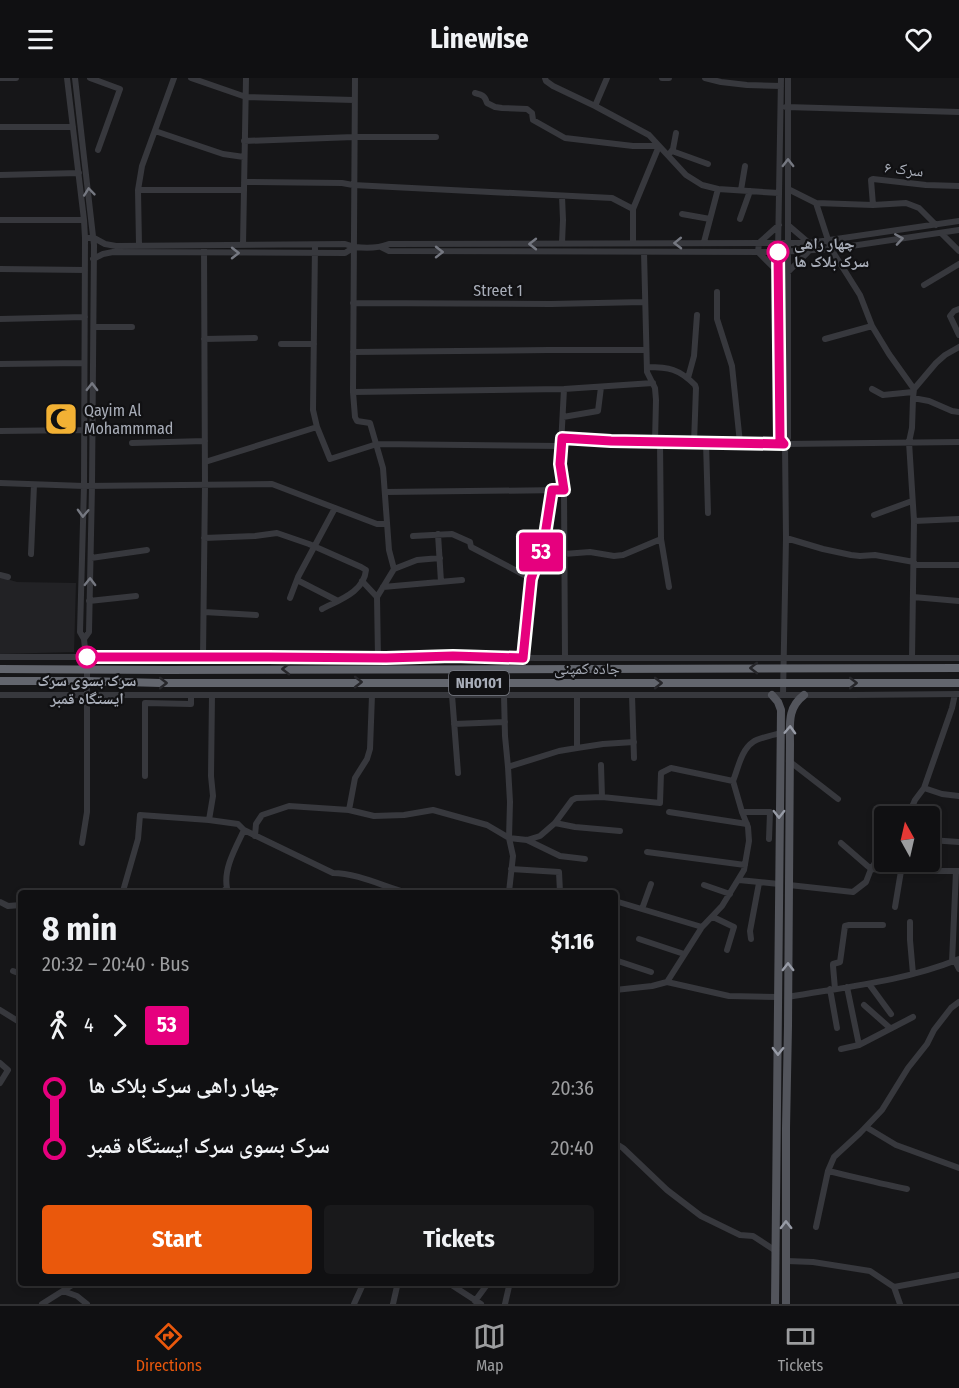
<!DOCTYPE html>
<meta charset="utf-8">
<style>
:root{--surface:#101012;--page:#19191b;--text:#f1f3f6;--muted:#9c9d9f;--line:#303032;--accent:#ea580c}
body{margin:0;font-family:"Fira Sans Condensed","Noto Naskh Arabic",sans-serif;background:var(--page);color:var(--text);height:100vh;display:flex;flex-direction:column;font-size:22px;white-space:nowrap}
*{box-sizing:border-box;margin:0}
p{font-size:20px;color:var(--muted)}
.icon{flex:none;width:33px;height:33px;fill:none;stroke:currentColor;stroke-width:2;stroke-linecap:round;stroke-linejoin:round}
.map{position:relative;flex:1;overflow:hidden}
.sheet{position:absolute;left:18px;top:812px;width:600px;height:396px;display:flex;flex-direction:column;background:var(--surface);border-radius:6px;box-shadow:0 3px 9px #0003,0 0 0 2px var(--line)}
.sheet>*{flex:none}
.badge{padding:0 12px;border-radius:4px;font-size:21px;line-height:39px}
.needle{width:39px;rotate:352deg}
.fabs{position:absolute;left:874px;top:728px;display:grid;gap:12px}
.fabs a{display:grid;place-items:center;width:66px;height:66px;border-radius:6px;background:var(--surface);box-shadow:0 3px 9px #0003,0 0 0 2px var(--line);font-size:30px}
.map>.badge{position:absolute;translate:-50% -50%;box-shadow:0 0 0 3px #fff}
.legs{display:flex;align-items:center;gap:9px;height:66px;padding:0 24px;font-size:20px}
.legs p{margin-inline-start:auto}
.overview{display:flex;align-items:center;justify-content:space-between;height:102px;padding:0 24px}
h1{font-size:33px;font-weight:700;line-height:45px}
.button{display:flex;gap:12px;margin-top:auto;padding:12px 24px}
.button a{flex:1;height:69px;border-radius:6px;background:var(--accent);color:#fff;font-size:24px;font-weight:700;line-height:69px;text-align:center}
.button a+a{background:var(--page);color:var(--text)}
ul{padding:0 24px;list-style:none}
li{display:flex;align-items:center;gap:21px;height:60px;font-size:22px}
li i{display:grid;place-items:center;width:9px;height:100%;margin:0 8px;background:currentColor}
li i::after{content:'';width:15px;height:15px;margin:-8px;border:4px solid;border-radius:50%;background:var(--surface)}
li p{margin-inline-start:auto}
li:first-child i{background:linear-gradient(#0000 50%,currentColor 0)}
li:last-child i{background:linear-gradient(currentColor 50%,#0000 0)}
header{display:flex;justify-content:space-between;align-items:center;height:78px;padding:0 24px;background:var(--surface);font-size:27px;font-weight:700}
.tabs{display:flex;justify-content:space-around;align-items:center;height:84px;border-top:2px solid var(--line);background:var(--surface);font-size:16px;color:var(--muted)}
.tabs a{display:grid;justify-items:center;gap:3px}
.tabs .selected{color:var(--accent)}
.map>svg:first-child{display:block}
.built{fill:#222225}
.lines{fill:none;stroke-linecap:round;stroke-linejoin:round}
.minor{stroke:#37383d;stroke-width:6}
.major{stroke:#53555c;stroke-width:8}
.highway{stroke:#63666e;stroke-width:8}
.oneway{stroke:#757881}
.oneway2{stroke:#26262a}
.oneway3{stroke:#979ba6}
.line-1-casing{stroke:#fff;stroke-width:14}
.line-1{stroke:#e6007e;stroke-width:9}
.stop-1-dot{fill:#fff;stroke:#e6007e;stroke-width:3}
.labels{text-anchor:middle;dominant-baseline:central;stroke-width:4.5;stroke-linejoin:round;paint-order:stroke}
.shield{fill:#111113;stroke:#7b7e86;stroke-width:1.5}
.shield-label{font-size:15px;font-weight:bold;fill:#a8adb8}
.street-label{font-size:16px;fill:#a8adb8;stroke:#111113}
.stop-label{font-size:16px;font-weight:bold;fill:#a8adb8;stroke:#111113;text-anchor:start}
.poi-label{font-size:16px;fill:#a8adb8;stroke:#111113;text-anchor:start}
</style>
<header><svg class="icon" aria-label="menu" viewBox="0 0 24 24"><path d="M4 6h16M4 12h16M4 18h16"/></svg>Linewise<svg class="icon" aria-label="heart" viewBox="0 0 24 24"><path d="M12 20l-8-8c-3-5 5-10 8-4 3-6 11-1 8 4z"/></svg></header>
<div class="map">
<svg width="959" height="1226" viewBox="0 0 959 1226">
<rect width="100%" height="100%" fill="#161618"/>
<path class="built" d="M0 499 17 504 76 505 74 574 0 576Z"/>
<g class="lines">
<path class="minor" d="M0 0H16
M67 0 84 142 85 160 84 408 80 554 84 561 87 590V734L82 765
M75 0 94 167 92 408 89 554 84 561
M90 0 120 11 98 72
M191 0 246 19 354 22
M355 0 353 314 355 339 357 343 370 345 383 390 389 472 394 491 377 519 378 580
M545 0 546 3 553 8 595 28 649 57 686 97 702 107 718 111 779 115
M662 0H669
M705 0 721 4 747 7 781 8
M781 0 778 174 780 361 785 366
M475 15C483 17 485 18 487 25L495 29 502 30 527 31 532 35 533 42 565 60 633 68H659L633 131V165
M595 28 607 0
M786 29 959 34
M0 49H73
M155 53 223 76 244 79
M244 63 354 59H436
M672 73 708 86
M670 75 673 71 676 55
M0 97 79 95
M244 104 342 105 353 107 612 120 633 131
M788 111 816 125 873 127 906 125 919 130 936 147
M138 112H244
M741 112 745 88
M562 118 563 142 562 165
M816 125 831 171 860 217 872 248 889 276 914 311
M873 127 871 102 873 101 926 107 959 108
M682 136 710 141
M740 141 750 113
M0 142H84
M941 155 959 173
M85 160H94L105 166 116 168 345 166C358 171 376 171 389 166L809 165 959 143
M704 164 718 111
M139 167 138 112 142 88 174 0
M243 167 246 0
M315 167 313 332 317 349 330 381 377 366 561 368
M381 169 389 173 778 174 831 171 959 152
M644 174 647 294 655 310 656 322 655 364
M93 181 103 176 113 174 345 175 353 170
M0 191 85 192
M778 194 758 174 759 165 779 147
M788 194 809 173V165L788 147
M924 207 959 186
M717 214V241L732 288 740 365
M353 225 551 226 644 224
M959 231 954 233 950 238 959 257
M0 241 85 239
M94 249H132
M204 261 255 260
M825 261 872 248
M281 266H314
M353 274 549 272H646
M0 286 84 285
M647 289C669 289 679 291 695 307L696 310 694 365
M688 300 694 278 697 237
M564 311 560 386 564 412 565 579
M872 311 883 317 913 314
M353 314 564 311 653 305
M913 320 929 323 952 333 959 334
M563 339 598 333 601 309
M0 353 84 352
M562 360 611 363 785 366 959 364
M660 364 661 461 669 509
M706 364 708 435
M132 365 205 363
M205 384 317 349
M0 405 84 408 272 406 377 446H387
M385 414 564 412
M874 437 912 423
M914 443 959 441
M438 456 441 504
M413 458 452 456 470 464 471 469 532 501
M204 460 255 458 277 455 309 466 361 489 366 492C364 514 339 522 322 531
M786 460 823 471 851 477 860 478 875 477 914 484
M31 476 34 407
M564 476 590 474 614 478 623 477 661 461
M91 480 147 472
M914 487H959
M394 491 417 482 440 480
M0 497 8 499
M297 502 338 523
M362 503 377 519
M383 509 462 502
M913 519 959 523
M290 520 298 499 335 430
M89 523 136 518
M204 534 256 537
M0 579H268L386 580 453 578 535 580H959
M203 579 205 407 204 168
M523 580 532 501 537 483 543 470 552 412
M912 580 914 443 909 364 912 350 913 320 914 311 936 285 945 277 959 269
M0 617H853L959 616
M452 617 458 695
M504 617 505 658 508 689 510 724 509 760 513 778 509 814
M632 617 634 680
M783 617 786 460 785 366 788 360V0
M454 646 505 644
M577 670 603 666 634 664
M789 683 838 721
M601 687 602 719
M508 689 559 673 577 670V617
M145 698V625L191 626V617
M924 710 942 716 959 718
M349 732 355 700 367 681 370 671 372 617
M669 734 747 746
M742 734H770L769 761
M908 738 915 722 924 710 952 630 955 616
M209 742 213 718 211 698 212 617
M555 745 575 749 620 753
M244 752 333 795C356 795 383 808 404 814
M255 758 256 746 262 737 289 728 349 732 374 738 404 737 433 732 487 747 509 760 527 762 540 758 555 745 572 722 576 720 602 719 660 725 661 695 671 690 733 703
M527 762 560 778 585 781
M930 762 959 764
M841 765 871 791 901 793H959
M647 774 745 787
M511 791 559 794 560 814
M739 802 779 806
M704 807 730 816
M789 807 853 814 866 804 871 791 885 769
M583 813 588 814
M124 814 123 813 138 761 140 737 209 742 238 746 244 752C236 769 223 791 227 810L222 814
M615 823 702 849
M0 824 8 828 21 827
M895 829 901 793
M642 831 651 806
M713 839 734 849 727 872
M910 844V862L913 896
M639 861 684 876
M751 861 750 853 759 805
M615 882 651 894
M955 883 959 891
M952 884 956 793
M13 893 21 896
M667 904 702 849 722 828 744 792 749 763 748 749 742 734 733 703C738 691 741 672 753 664 758 660 773 657 781 655
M869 906 891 936
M847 909 859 967
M830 911 837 950
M835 911 833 888V886L840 884 845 848 849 847H883
M615 912 652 908 667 904 729 918 778 919
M788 919C845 909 905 903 959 881
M864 927 890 950
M0 932 21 945
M841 971 859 967 913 939
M0 985 8 992 0 1005
M21 1015V1022
M866 1049 896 1067 959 1090
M615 1065 623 1070 667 1112 701 1138 740 1157 753 1158 776 1173
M828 1093C855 1099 881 1106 907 1111
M816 1149 828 1093 834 1079 860 1055 882 1032 908 990 927 966 934 952 951 930 959 924
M787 1183 813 1184 870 1193 894 1209 900 1226
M447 1204 481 1226
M894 1209 959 1197
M63 1213 77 1218 87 1226
M475 1223 489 1204
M42 1226 77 1204
M354 1226 364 1204
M393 1226 398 1204
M505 1226 510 1204"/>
<path class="major" d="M772 617 778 624 781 632 775 1226
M786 1226V1050L788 948 790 666C790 646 787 630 804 617"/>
<path class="highway" d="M0 591 167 592 959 590
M0 603H87L160 605H959"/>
</g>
<defs><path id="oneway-chevron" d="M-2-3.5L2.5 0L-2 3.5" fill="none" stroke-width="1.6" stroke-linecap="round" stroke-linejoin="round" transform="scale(1.5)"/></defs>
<g class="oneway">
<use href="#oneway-chevron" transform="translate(788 85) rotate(-90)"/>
<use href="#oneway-chevron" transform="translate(89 114) rotate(-96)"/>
<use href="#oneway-chevron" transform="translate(899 161) rotate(-9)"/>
<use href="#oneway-chevron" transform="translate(678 165) rotate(179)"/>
<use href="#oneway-chevron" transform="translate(533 166) rotate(180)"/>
<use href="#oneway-chevron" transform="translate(439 174)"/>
<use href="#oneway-chevron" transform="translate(235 175)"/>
<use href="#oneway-chevron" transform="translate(92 309) rotate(-89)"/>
<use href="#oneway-chevron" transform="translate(83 435) rotate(92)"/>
<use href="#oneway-chevron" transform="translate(90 504) rotate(-89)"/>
</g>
<g class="oneway2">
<use href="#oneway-chevron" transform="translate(754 590) rotate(180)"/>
<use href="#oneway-chevron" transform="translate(286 591) rotate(180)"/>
<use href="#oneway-chevron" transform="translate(358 604)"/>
<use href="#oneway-chevron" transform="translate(163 605)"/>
<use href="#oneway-chevron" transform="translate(658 605)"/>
<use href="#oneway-chevron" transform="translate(853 605)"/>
</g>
<g class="oneway3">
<use href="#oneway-chevron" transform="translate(790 652) rotate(-88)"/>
<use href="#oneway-chevron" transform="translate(779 736) rotate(90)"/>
<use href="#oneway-chevron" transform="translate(788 889) rotate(-90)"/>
<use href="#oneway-chevron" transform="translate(778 973) rotate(91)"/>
<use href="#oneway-chevron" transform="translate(786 1147) rotate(-91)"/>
</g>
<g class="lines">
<defs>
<path id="line-1" d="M87 579H268L386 580 453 578 523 580 531 501 537 483 543 470 552 412H564L560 386 562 360 611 363 784 366 780 361 778 174"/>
</defs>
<use href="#line-1" class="line-1-casing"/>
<use href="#line-1" class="line-1"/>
</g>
<defs>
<symbol id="mosque-square" viewBox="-11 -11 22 22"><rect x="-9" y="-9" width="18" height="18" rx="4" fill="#f2b134" stroke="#111113"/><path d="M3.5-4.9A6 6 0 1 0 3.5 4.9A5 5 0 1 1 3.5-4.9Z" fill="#111"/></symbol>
</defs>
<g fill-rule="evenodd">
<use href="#mosque-square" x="42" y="322" width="38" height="38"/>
</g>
<g class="stop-1-dot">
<circle cx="778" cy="174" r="10"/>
<circle cx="87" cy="579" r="10"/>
</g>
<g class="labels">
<rect class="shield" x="449" y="593" width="60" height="24" rx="4.5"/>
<g class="shield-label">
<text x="479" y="605">NH0101</text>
</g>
<g class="street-label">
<text transform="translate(904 91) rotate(6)">سرک ۶</text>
<text x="498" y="212">Street 1</text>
<text x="587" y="590">جاده کمپنی</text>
</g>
<g class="stop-label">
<text x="794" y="165">چهار راهی<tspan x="794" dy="18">سرک بلاک ها</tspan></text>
<text x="87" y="602" text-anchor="middle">سرک بسوی سرک<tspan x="87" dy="18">ایستگاه قمبر</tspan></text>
</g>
<g class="poi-label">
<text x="84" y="332">Qayim Al<tspan x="84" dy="18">Mohammmad</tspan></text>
</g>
</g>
</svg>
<div class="fabs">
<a><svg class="needle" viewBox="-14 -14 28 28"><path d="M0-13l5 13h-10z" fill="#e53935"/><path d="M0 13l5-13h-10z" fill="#9c9d9f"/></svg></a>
</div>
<b class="badge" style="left:541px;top:474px;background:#e6007e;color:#fff">53</b>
<section class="sheet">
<div class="overview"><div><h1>8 min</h1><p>20:32 – 20:40 · Bus</p></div><b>$1.16</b></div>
<div class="legs"><svg class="icon" aria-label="walk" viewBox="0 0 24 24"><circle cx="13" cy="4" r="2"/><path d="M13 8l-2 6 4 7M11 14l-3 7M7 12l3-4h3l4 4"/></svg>4<svg class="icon" aria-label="forward" viewBox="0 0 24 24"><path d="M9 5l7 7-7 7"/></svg><b class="badge" style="background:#e6007e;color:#fff">53</b></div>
<ul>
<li><i style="color:#e6007e"></i><b>چهار راهی سرک بلاک ها</b><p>20:36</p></li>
<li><i style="color:#e6007e"></i><b>سرک بسوی سرک ایستگاه قمبر</b><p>20:40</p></li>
</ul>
<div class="button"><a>Start</a><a>Tickets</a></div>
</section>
</div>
<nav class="tabs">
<a class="selected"><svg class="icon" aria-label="directions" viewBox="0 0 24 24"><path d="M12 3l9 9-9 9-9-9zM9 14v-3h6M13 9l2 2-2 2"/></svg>Directions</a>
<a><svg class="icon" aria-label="map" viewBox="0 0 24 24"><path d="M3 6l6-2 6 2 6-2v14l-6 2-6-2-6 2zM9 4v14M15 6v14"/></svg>Map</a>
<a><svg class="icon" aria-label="tickets" viewBox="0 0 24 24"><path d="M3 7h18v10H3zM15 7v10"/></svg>Tickets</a>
</nav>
